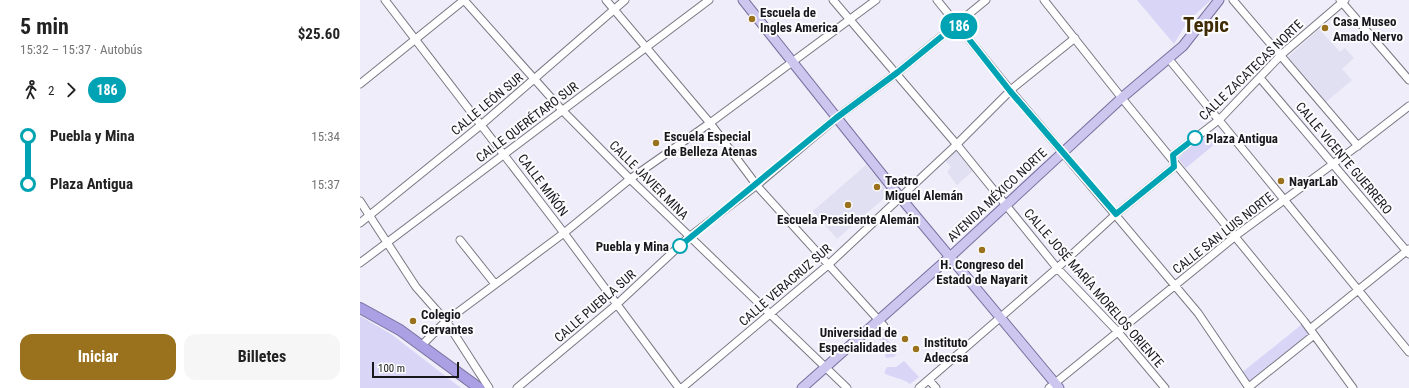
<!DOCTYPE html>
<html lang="es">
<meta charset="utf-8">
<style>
:root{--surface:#fff;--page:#f6f6f6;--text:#222;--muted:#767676;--accent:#9a721e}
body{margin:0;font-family:"Roboto Condensed",sans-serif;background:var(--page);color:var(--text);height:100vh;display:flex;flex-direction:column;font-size:15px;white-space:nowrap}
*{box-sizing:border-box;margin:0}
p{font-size:13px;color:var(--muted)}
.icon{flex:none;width:22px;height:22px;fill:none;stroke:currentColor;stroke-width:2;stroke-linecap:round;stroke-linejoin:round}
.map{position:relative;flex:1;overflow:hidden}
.sheet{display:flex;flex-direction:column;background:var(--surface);width:360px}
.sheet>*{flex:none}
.badge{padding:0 8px;border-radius:13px;font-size:14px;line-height:26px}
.scale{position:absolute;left:12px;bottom:10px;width:87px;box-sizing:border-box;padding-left:4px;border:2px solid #18181c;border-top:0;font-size:11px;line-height:14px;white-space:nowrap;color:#18181c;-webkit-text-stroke:3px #fcfcfe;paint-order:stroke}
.map>.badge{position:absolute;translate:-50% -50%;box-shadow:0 0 0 2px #fff}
.legs{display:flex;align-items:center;gap:6px;height:44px;padding:0 20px;font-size:13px}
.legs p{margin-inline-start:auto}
.headline{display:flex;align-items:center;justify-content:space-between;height:68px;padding:0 20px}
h1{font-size:22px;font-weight:700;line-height:30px}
.cta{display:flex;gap:8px;margin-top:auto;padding:8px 20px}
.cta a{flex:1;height:46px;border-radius:12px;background:var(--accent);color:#fff;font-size:16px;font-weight:700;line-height:46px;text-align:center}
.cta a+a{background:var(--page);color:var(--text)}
ul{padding:0 20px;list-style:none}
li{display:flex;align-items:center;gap:14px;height:48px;font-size:15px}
li i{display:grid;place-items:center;width:6px;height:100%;margin:0 5px;background:currentColor}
li i::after{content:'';width:10px;height:10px;margin:-5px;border:3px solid;border-radius:50%;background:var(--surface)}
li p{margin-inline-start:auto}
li:first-child i{background:linear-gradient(#0000 50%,currentColor 0)}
li:last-child i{background:linear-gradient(currentColor 50%,#0000 0)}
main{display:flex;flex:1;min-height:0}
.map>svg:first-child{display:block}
.built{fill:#e1dff2}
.green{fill:#d9d5f6}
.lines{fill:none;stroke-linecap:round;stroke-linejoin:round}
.minor-casing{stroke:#7a7883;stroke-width:9}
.major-casing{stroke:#78709d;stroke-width:11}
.highway-casing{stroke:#78709d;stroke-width:12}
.minor{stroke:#fff;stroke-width:7}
.major{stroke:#cdc6ee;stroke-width:9}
.highway{stroke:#aba0e3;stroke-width:10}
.line-1-casing{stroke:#fff;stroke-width:9}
.line-1{stroke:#00a3b4;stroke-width:6}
.poi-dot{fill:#9a721e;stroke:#fcfcfe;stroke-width:1.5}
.stop-1-dot{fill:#fff;stroke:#00a3b4;stroke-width:2}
.labels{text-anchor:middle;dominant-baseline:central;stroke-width:4;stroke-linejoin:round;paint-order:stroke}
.poi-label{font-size:13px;font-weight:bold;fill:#18181c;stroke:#fcfcfe;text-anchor:start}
.street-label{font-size:13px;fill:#18181c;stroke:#fcfcfe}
.stop-label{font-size:13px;font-weight:bold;fill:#18181c;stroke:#fcfcfe;text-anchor:start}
.town-label{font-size:21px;font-weight:bold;fill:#3f2c04;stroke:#fcfcfe}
</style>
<main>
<section class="sheet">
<div class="headline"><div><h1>5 min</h1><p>15:32 – 15:37 · Autobús</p></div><b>$25.60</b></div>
<div class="legs"><svg class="icon" aria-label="walk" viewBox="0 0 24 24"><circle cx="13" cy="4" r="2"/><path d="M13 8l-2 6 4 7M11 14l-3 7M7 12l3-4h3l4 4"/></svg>2<svg class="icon" aria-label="forward" viewBox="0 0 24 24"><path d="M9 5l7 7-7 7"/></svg><b class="badge" style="background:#00a3b4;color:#fff">186</b></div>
<ul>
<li><i style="color:#00a3b4"></i><b>Puebla y Mina</b><p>15:34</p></li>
<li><i style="color:#00a3b4"></i><b>Plaza Antigua</b><p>15:37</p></li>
</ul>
<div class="cta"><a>Iniciar</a><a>Billetes</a></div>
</section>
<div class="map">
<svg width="1049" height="388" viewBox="0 0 1049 388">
<rect width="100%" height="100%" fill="#efedf9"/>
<path class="built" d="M959 29 980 52 985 48 994 58 982 69 992 80 966 102 927 58Z
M595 150 613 171 597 185 587 172 591 167 585 160Z
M506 165 530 193 477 239 453 211Z"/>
<path class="green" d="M777 0H851L827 22 814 44Z
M848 132 856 143 826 168 818 158Z
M0 316 31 334 101 388H0Z
M946 321 956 334 889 387 880 374Z
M521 332 538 352 534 357 526 358 521 341 515 337Z
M544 361 559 377 550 384C543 378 532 378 524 373L527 367H536Z"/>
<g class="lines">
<defs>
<path id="minor" d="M25 0 204 233 319 388
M104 0 202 110 270 179 487 388
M246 0 350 123 398 187 524 326
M473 0 598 146 697 268 758 332 805 388
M577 0 651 91 838 313 889 388
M684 0 765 102 944 321 993 388
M873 0 998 146
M980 0 1049 80
M808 58 1049 352
M900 78 1049 254
M0 84 104 0
M0 201 56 287 86 321 129 388
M0 223 121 125 265 0
M100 240 135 284
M0 263 349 0
M950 329 1049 249
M61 346 86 321 204 233 270 179 350 123 516 0
M569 380 576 388
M889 387 954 335
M157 388 256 305 329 237 397 185 476 118 538 72 626 0
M322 388 468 265 594 147 653 88 715 38
M559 388 695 270 756 214 814 167 813 155 860 119 922 54 985 0
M689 388 878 234 1000 144 1049 106"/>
<path id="major" d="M383 0 540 197 699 388
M442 388 591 256 765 95 823 46 859 0"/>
<path id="highway" d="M0 308 40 330 119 388"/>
</defs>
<use href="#minor" class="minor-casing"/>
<use href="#major" class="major-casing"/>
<use href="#highway" class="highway-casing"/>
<use href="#minor" class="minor"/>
<use href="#major" class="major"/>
<use href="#highway" class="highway"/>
</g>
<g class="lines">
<defs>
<path id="line-1" d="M320 246 476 118 538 72 597 24 650 91 756 214 814 167 813 155 835 138"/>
</defs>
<use href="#line-1" class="line-1-casing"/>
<use href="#line-1" class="line-1"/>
</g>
<g class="poi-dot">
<circle cx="392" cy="19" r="4"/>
<circle cx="965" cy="28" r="4"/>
<circle cx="296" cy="143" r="4"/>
<circle cx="921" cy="181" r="4"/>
<circle cx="517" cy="187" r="4"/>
<circle cx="488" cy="205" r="4"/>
<circle cx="622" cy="250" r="4"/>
<circle cx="53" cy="321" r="4"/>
<circle cx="545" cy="339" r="4"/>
<circle cx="556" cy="349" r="4"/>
</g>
<g class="stop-1-dot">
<circle cx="835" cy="138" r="7"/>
<circle cx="320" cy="246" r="7"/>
</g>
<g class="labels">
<g class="poi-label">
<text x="400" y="12">Escuela de<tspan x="400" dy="15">Ingles America</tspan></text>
<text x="973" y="21">Casa Museo<tspan x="973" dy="15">Amado Nervo</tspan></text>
<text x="304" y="136">Escuela Especial<tspan x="304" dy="15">de Belleza Atenas</tspan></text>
<text x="525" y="180">Teatro<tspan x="525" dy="15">Miguel Alemán</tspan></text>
<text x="929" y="181">NayarLab</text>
<text x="488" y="219" text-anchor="middle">Escuela Presidente Alemán</text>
<text x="622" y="264" text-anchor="middle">H. Congreso del<tspan x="622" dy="15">Estado de Nayarit</tspan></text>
<text x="61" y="314">Colegio<tspan x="61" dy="15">Cervantes</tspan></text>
<text x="537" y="332" text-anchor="end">Universidad de<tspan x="537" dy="15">Especialidades</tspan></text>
<text x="564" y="342">Instituto<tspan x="564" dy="15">Adeccsa</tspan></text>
</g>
<g class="street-label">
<text transform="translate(891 70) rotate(-44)">CALLE ZACATECAS NORTE</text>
<text transform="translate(127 104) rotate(-40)">CALLE LEÓN SUR</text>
<text transform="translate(167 122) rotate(-37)">CALLE QUERÉTARO SUR</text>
<text transform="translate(984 158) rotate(50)">CALLE VICENTE GUERRERO</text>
<text transform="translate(289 180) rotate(45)">CALLE JAVIER MINA</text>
<text transform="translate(183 185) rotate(53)">CALLE MIÑÓN</text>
<text transform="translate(637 195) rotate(-43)">AVENIDA MÉXICO NORTE</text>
<text transform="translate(863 233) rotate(-38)">CALLE SAN LUIS NORTE</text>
<text transform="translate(425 285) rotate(-41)">CALLE VERACRUZ SUR</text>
<text transform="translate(734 288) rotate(49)">CALLE JOSÉ MARÍA MORELOS ORIENTE</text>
<text transform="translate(235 306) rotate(-41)">CALLE PUEBLA SUR</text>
</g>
<g class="stop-label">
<text x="846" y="138">Plaza Antigua</text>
<text x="309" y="246" text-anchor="end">Puebla y Mina</text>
</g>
<g class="town-label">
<text x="846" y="25">Tepic</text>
</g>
</g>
</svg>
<div class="scale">100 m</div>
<b class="badge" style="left:599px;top:26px;background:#00a3b4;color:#fff">186</b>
</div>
</main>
